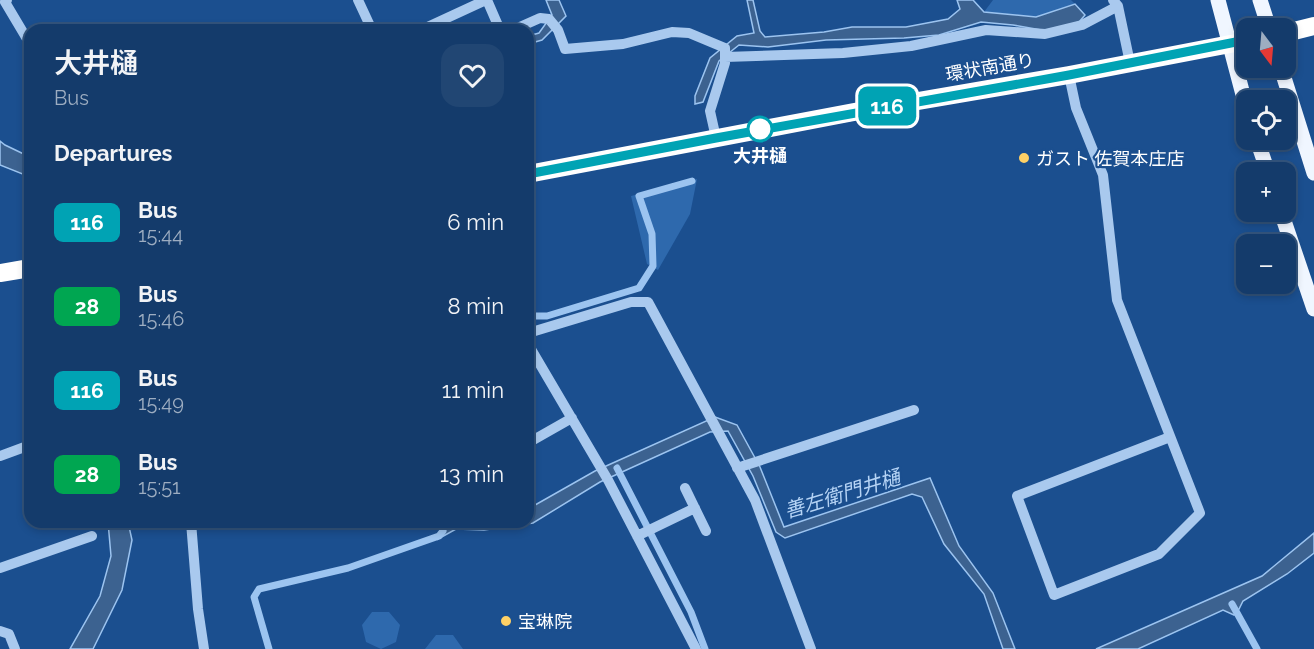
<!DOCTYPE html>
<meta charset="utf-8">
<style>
:root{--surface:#143b6b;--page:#214673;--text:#f1f3f6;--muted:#9dadc1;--line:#33557e}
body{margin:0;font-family:Raleway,"Noto Sans JP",sans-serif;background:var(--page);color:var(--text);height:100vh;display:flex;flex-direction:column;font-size:22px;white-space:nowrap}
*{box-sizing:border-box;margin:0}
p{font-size:20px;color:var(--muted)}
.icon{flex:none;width:33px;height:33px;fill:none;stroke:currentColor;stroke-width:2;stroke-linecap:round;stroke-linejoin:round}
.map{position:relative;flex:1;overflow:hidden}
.drawer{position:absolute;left:24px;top:24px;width:510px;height:504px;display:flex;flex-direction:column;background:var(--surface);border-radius:18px;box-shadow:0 3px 9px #0003,0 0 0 2px var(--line)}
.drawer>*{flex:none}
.badge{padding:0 12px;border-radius:9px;font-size:21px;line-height:39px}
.needle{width:39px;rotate:164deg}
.controls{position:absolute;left:1236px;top:18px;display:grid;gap:12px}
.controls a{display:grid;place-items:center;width:60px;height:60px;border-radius:12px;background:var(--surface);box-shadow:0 3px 9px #0003,0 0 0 2px var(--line);font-size:30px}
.map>.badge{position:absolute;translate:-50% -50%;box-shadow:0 0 0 3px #fff}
h2{padding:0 30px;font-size:22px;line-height:54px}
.round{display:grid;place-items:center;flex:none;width:63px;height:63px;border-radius:18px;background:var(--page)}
.headline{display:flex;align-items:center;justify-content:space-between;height:102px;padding:0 30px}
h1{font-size:28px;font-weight:600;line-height:45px}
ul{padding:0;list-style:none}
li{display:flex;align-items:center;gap:18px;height:84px;padding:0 30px}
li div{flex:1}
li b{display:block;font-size:22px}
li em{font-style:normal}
li .badge{min-width:66px;font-weight:700;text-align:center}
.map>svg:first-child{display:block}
.green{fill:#2e69ad}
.water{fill:#3c6290;stroke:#9cc4f0;stroke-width:1.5}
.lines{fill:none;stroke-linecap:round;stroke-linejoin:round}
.stream{stroke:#9cc4f0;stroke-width:7}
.minor{stroke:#a9c9ee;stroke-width:10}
.major{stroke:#f0f6ff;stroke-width:15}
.highway{stroke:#fff;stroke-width:18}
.line-casing{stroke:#fff;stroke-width:14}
.line{stroke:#00a3b4;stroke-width:9}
.stop-dot{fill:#fff;stroke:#00a3b4;stroke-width:3}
.poi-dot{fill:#ffd166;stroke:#1b4f8f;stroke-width:2}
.labels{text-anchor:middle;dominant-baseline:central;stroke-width:4.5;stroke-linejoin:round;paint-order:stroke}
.street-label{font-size:18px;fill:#fff;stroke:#1b4f8f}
.stop-label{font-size:18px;font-weight:bold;fill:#fff;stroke:#1b4f8f}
.poi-label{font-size:18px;fill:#fff;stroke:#1b4f8f;text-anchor:start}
.water-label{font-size:20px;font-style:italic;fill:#b5d3f5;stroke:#1b4f8f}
</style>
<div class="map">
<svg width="1314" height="649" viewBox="0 0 1314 649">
<rect width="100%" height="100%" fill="#1b4f8f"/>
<path class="green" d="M993 0H1071L1075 4 1036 17 984 12Z
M697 179 690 214 658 270 647 264 631 196Z
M372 612H389L400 625 396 642 381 649 366 642 362 625Z
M436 635H453L463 649H425Z"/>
<path class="water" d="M546 0H559L566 16 542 40 528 44V36L539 33 552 15Z
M747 0H753L760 31 765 37 824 32 852 27H906L948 19 960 9 957 0H973L984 12 1036 17 1075 4 1085 15 1079 22 1047 31 1013 25 981 22 939 35 904 38 826 40 768 47 739 45 719 61 703 102 695 104V96L710 58 737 36 754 33Z
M0 141 5 145 30 157V177L0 165Z
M715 417 737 425 760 467 784 527 930 478 959 546 993 593 1015 649H1003L984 594 944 544 922 497 912 494 785 538 776 532 753 476 728 431 710 432 600 482 533 523 484 530 456 529 438 539 439 533 444 522H528V509L595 471Z
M108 522H128L132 540 122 590 93 649H70L100 596 111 556Z
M1314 533V553L1287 574 1243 601 1239 609 1234 615 1223 610 1138 649H1096L1262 576Z"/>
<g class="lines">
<path class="stream" d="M528 316H547L639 288 653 266 652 234 639 196 692 181
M617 468 691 612 705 649
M1232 604 1257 649
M269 649 254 597 259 589 348 568 439 536 443 531"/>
<path class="minor" d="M7 0 5 2 30 44
M358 0 372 30
M487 0 500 30
M1113 0 1118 6 1130 63
M421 30 486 0
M513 30 540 18 549 19 558 30 565 49 623 44 672 32 689 33 725 48V63L710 111 716 138
M725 57 843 53 911 46 986 30 1045 34 1082 25 1118 6
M1069 75 1076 108 1103 175 1117 300 1200 513 1159 554 1054 595 1017 496 1170 437
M528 331H535L631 302H648L755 500 811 649
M528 344 608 480 696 649
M528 443 572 418
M0 456 30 445
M737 468 914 410
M685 488 706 531
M191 522 198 609 204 649
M637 536 695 508
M0 568 92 536
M0 631 9 634 15 649"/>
<path class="major" d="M1218 0 1246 106
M1260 0 1269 28
M1281 68 1314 173
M1257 140 1268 172
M1281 212 1314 309"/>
<path class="highway" d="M1286 33 1314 26
M528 174 854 112 1069 75 1246 41
M0 273 30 268"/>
</g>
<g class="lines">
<defs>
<path id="line" d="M528 174 716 138 1069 75 1246 40"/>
</defs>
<use href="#line" class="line-casing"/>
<use href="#line" class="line"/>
</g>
<circle class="stop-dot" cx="760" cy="129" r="12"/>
<g class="poi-dot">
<circle cx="1024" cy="158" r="6"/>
<circle cx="506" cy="621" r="6"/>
</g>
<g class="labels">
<g class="street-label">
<text transform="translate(990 67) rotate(-10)">環状南通り</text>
</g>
<g class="stop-label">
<text x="760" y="155">大井樋</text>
</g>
<g class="poi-label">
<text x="1036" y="158">ガスト 佐賀本庄店</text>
<text x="518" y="621">宝琳院</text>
</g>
<g class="water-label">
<text transform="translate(842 494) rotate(-17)">善左衛門井樋</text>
</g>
</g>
</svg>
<div class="controls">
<a><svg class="needle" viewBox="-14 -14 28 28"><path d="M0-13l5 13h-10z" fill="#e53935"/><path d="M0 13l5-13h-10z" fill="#9dadc1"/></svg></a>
<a><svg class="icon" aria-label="locate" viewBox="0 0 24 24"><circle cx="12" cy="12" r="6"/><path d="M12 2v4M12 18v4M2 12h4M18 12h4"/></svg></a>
<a>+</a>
<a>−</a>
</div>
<b class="badge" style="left:887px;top:106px;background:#00a3b4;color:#fff">116</b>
<section class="drawer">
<div class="headline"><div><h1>大井樋</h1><p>Bus</p></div><a class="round"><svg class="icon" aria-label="heart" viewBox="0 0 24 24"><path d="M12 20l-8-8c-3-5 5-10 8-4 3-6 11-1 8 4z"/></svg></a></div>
<h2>Departures</h2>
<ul>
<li><span class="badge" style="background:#00a3b4;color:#fff">116</span><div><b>Bus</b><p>15:44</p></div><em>6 min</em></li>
<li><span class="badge" style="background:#00a651;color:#fff">28</span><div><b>Bus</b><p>15:46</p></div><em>8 min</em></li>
<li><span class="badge" style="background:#00a3b4;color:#fff">116</span><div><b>Bus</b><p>15:49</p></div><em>11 min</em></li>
<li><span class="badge" style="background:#00a651;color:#fff">28</span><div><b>Bus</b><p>15:51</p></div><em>13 min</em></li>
</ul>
</section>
</div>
